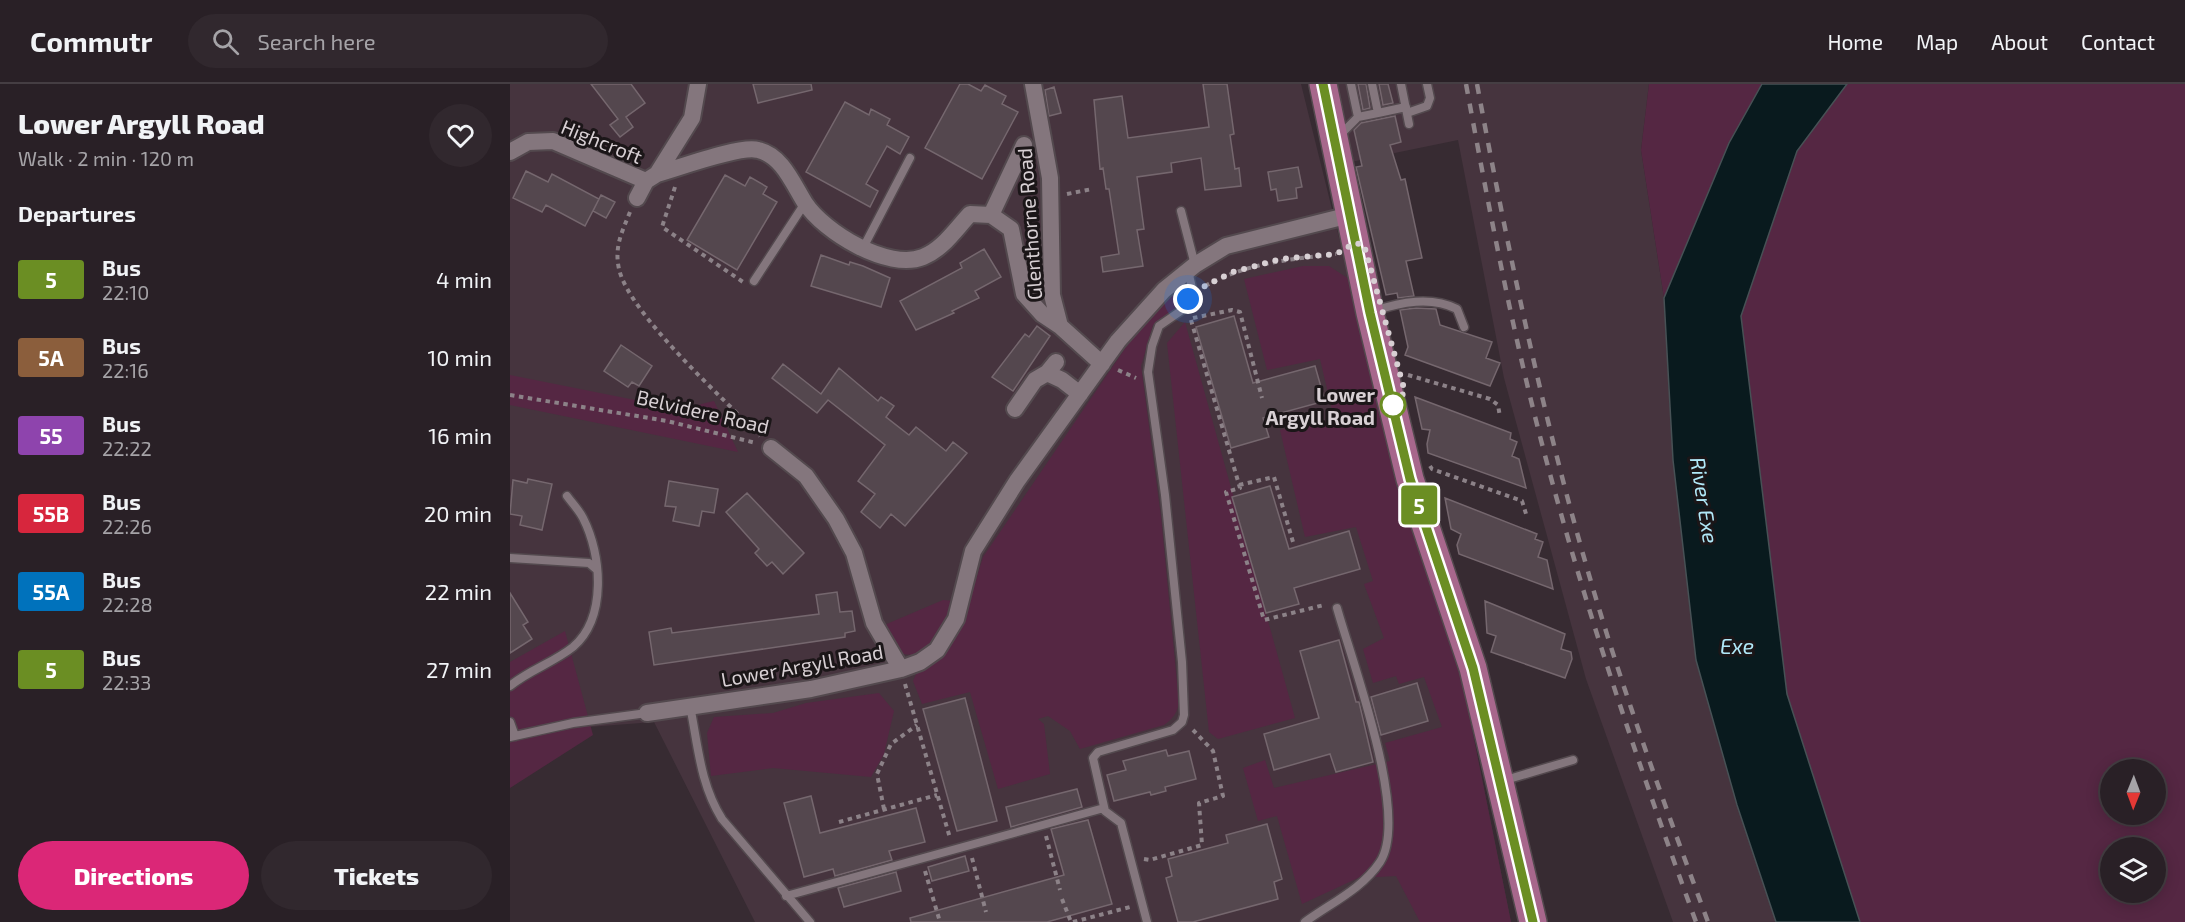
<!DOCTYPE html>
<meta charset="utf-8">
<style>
:root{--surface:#292026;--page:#31282e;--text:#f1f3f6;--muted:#a5a3a7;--line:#453e43;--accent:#db2777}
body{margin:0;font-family:"Exo 2",sans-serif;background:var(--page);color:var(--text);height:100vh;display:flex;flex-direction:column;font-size:22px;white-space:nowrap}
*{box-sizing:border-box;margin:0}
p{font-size:20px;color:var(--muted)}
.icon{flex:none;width:33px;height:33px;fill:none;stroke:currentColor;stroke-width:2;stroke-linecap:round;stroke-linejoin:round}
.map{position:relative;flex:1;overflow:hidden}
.sheet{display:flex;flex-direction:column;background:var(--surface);width:510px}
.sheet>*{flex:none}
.badge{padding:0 12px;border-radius:4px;font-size:21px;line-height:39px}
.needle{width:39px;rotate:181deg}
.fabs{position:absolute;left:1590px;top:675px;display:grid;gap:12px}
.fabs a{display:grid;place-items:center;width:66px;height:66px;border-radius:50%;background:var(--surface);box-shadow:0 3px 15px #0003,0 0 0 2px var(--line);font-size:30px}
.you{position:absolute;width:30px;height:30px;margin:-15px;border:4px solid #fff;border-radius:50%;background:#1a73e8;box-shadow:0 0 0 9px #1a73e833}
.map>.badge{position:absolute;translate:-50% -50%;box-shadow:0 0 0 3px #fff}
h2{padding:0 18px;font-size:22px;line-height:54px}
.round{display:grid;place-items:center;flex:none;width:63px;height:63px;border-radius:32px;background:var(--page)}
.headline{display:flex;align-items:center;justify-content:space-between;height:102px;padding:0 18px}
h1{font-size:28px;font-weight:800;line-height:45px}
.primary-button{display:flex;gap:12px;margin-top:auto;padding:12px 18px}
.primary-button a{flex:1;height:69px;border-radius:36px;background:var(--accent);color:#fff;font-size:24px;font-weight:800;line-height:69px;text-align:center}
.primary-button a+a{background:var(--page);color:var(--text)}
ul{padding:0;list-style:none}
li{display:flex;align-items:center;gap:18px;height:78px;padding:0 18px}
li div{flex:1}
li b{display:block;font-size:22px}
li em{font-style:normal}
li .badge{min-width:66px;font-weight:700;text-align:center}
header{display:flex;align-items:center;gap:36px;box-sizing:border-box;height:84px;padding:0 30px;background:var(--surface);border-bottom:2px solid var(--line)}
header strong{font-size:28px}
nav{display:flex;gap:33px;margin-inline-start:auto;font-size:21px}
.search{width:420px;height:54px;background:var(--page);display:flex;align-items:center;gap:15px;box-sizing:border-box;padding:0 21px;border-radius:33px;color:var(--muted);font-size:22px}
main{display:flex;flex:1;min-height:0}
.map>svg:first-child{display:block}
.built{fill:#46343e}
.green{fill:#552743;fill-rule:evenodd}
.water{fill:#091a1e;stroke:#475155;stroke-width:1.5}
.building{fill:#54474e;stroke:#75676e;stroke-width:1.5}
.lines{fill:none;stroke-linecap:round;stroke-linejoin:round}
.service-casing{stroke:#53494e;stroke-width:11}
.minor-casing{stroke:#53494e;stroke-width:20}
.trunk-casing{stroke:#53494e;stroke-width:30}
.path{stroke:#8c8288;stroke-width:4;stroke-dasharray:4.5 4.5;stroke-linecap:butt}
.service{stroke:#84767d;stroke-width:8}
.minor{stroke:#84767d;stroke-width:16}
.trunk{stroke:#a7678c;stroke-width:27}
.rail{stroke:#8d8388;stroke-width:4.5;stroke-dasharray:10 10;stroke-linecap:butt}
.line-casing{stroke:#fff;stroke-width:14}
.line{stroke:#6b8e23;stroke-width:9}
.walk{stroke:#d8d0d4;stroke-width:6;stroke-dasharray:0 10.8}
.stop-dot{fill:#fff;stroke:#6b8e23;stroke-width:3}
.labels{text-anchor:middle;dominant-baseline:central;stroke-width:6;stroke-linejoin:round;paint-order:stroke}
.street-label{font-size:20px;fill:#d8d0d4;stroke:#1b1618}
.stop-label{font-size:20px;font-weight:bold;fill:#d8d0d4;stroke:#1b1618;text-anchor:end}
.water-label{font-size:21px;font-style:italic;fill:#b1e9f9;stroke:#1b1618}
</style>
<header>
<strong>Commutr</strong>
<div class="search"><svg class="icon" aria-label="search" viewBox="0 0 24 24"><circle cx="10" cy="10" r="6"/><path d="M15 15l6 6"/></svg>Search here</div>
<nav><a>Home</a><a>Map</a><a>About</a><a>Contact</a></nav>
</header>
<main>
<section class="sheet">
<div class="headline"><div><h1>Lower Argyll Road</h1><p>Walk · 2 min · 120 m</p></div><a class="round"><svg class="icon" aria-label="heart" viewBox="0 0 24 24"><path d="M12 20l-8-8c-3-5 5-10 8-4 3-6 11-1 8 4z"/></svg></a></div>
<h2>Departures</h2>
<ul>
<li><span class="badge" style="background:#6b8e23;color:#fff">5</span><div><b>Bus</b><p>22:10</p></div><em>4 min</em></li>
<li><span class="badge" style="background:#8b5e3c;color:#fff">5A</span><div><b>Bus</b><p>22:16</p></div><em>10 min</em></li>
<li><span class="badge" style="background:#8e44ad;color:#fff">55</span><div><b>Bus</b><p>22:22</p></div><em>16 min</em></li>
<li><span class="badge" style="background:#d7263d;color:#fff">55B</span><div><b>Bus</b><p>22:26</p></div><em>20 min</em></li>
<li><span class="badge" style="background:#0072bc;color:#fff">55A</span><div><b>Bus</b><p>22:28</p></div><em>22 min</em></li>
<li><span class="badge" style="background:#6b8e23;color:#fff">5</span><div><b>Bus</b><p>22:33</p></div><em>27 min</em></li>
</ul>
<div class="primary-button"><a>Directions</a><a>Tickets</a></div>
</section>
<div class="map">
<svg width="1675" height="838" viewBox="0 0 1675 838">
<rect width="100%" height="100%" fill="#372b32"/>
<path class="built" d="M0 0H791L898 432 953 601 1001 838H245L144 638 0 649Z
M819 0H1139L1131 66 1154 214 1163 376 1186 576 1227 721 1266 838H1163L1076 595 994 294 948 56 836 79Z"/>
<path class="green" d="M1139 0H1252L1219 59 1154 214 1131 66Z
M1337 0H1675V838H1350L1277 610 1231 232 1287 67ZM1600 686H1646V730H1600ZM1600 764H1646V808H1600Z
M793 182H819L839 195 898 432 953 601 1001 838H910L886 792 848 794 792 820 767 732 748 737 733 684 755 676 764 704 880 677 875 659 932 643 914 593 889 600 886 592 863 599 853 565 874 554 854 500 863 497 846 443 795 453 770 346 824 335 810 275 757 286 734 195Z
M673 202 669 218 663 227 643 241 631 282 651 433 669 620C666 630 663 635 654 641L570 665 560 647 538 632 528 635 534 640 540 690 488 705 460 608 412 620 403 597 408 586 402 571 385 569 372 542 433 516 459 518 473 473 631 241Z
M675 238 785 634 708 655 699 648 657 259Z
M0 291 170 325 204 317 228 368 0 321Z
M55 547 83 651 0 704V578Z
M369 609 384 627 374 670 361 693 263 684 201 692 197 649 204 633 263 629 296 619Z"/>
<path class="water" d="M1252 0H1337L1287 67 1231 232 1277 610 1350 838H1266L1227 721 1186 576 1163 376 1154 214 1219 59Z"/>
<path class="building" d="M81 0H121L135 19 116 33 123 43 110 53 100 41 108 35Z
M243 0H301L302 6 248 19Z
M450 0H458L471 7 475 1 496 12 492 20 508 28 472 95 415 64Z
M693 0H717L724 50 720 51 725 85 729 84 731 102 695 106 691 74 661 79 662 88 627 93 634 145 627 146 633 182 593 188 591 173 609 170 599 105H596L593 84 590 85 584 16 612 12 618 54 699 43Z
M848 0H856L860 24 853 26Z
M869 0H878L883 19 873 21Z
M544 3 551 29 539 32 535 6Z
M335 18 359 31 361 25 380 35 377 41 399 53 390 70 377 62 356 100 368 107 360 123 296 88Z
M885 32 891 58 880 61 891 96 895 95 912 174 896 177 904 212 888 214 887 209 876 211 846 83 852 82 844 46 851 39Z
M788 83 792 103 786 104 787 114 768 117 766 105 761 106 758 88Z
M16 87 38 98 42 90 89 115 75 142 36 121 32 128 3 114Z
M215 91 235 102 240 93 257 103 253 110 267 118 227 186 177 156Z
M91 111 105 118 96 134 83 127Z
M474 165 491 193 465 207 469 214 442 227 444 229 406 246 390 217 452 184 450 179Z
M311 171 339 181 340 178 353 182 380 194 371 223 301 202Z
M906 224 926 225 930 241 982 258 976 274 990 279 980 302 895 271 898 263 890 226Z
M724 232 743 299 805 282 815 317 753 334 759 353 721 364 686 243Z
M527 242 540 252 503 307 482 293 515 250 519 253Z
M111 261 142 282 129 302 122 298 118 303 94 287Z
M273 280 311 310 329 284 368 317 371 313 384 322 376 333 399 351 406 343 436 367 443 358 457 369 395 442 381 430 370 444 351 428 365 410 348 397 375 361 318 316 307 329 262 294Z
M905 313 1001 349 1000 355 1007 358 1002 372 1009 375 1016 404 918 369 917 360 920 346 912 345Z
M18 395 42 400 32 446 10 441 12 432 0 430 3 396 17 399Z
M159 397 208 405 204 429 192 427 189 442 163 437 166 423 155 422Z
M760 402 779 465 839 447 850 485 784 504 789 520 756 529 722 413Z
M237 409 294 469 273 490 262 478 257 482 245 469 249 465 216 428Z
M935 414 1027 450 1025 455 1033 458 1028 473 1037 476 1043 505 949 470 947 461 951 450 941 445Z
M327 508 330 528 342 527 345 547 335 549V553L144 581 139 548 161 544 162 549 309 530 306 511Z
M0 509 18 538 13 541 22 555 0 569Z
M975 517 1055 550 1051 565 1061 568 1062 575 1055 594 981 568 986 552 977 549Z
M829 556 846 618H849L863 678 826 688 820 670 764 686 754 650 809 634 790 567Z
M907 599 918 637 871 651 861 613Z
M455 614 487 737 447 747 413 625Z
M656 666 658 672 679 667 686 695 655 703 656 707 641 711 640 708 604 717 597 691 616 686 613 677Z
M567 705 572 723 501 743 496 723Z
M301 712 310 749 406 724 415 758 379 767 382 776 325 792 323 785 294 793 274 719Z
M578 736 602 820 537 838H401L400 834 554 791 541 745Z
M757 740 772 795 764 798 768 815 683 838H668L656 794 662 792 658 775 718 759 716 751Z
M455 772 459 787 422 797 418 783Z
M386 788 391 807 334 823 328 804Z"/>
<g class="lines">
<defs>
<path id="service" d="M891 0 899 40
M868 29 896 23
M897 29 917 22 920 14 917 0
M848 33 868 29 862 0
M830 51 848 33 841 0
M671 127 685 181
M353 164 400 74
M244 197 295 119
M864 227C891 218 921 212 947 225L954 243
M0 474 79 479 86 485
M0 602C19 586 43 579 63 563 97 534 92 471 73 434 69 426 62 419 57 412
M180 622C188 661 190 700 212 735L300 838
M0 638 5 652
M0 653 63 639 137 629
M992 697 1063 676
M276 812 594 724
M637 838 611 739 595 727 583 674 588 668 663 646 672 638 674 631 672 578 655 411 638 288 642 262 649 242 675 224 683 208 678 187
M795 838C821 819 852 805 870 778 900 732 842 578 827 524"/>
<path id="minor" d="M523 0 540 94 542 211 550 242
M514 61 481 131 501 145 514 210 532 230 550 242 592 280
M0 68 18 58 43 57 136 97
M147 90C169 84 230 61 248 66 272 71 283 100 295 119 314 148 378 187 413 173 433 165 445 146 460 130L481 131
M127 114 136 97 147 90 182 34 188 0
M537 289 552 296 570 310
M505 325 525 296 537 289 546 278
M261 364 296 392 326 435 344 469 364 539 391 585
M137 629 301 605 391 585 410 578 427 566 446 535 463 467 507 397 608 257 654 206 685 181 716 162 840 131"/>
<path id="trunk" d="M813 0 860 229 900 395 963 584 1023 838"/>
</defs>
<use href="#service" class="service-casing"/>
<use href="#minor" class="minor-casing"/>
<use href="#trunk" class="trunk-casing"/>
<path class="path" d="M165 103 152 143 233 198
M557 110 582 105
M120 128C112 148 104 163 109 185 119 230 216 317 250 352
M695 202C741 178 776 176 826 170
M683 234 722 226 730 228 752 314
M681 236 730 404 716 408 754 536 814 521
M608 286 626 294
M898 291 980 315 988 321 990 333
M0 311 157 337 246 359
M920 382 922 385 1012 417 1017 433
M729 401 764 393 783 458
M395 600 440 754
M374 725 367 690 381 660 407 641
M329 738 427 711
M536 752 550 806
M462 774 476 828
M634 775 640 776 692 761 689 719 713 712 703 667 683 646
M415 787 430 838
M552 815 561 838
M563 838 620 823"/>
<use href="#service" class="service"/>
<use href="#minor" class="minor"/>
<use href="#trunk" class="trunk"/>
<path class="rail" d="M956 0C980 130 1005 262 1040 390 1081 542 1132 690 1186 838
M967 0C1002 188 1042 377 1100 560 1130 654 1164 746 1198 838"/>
</g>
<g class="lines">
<defs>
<path id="line" d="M813 0 860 229 900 395 963 584 1023 838"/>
</defs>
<use href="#line" class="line-casing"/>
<use href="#line" class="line"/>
<path class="walk" d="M678 215 683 208 723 188 771 175 826 170 845 159 854 161 895 308 883 321"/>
</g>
<circle class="stop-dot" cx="883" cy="321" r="12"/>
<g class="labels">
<g class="street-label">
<text transform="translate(92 57) rotate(22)">Highcroft</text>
<text transform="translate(519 140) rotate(-94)">Glenthorne Road</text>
<text transform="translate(193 327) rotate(13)">Belvidere Road</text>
<text transform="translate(292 581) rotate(-10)">Lower Argyll Road</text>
</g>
<g class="stop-label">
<text x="865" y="310">Lower<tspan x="865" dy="23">Argyll Road</tspan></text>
</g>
<g class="water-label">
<text transform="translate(1195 416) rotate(81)">River Exe</text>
<text x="1227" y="561">Exe</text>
</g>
</g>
</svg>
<div class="fabs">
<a><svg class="needle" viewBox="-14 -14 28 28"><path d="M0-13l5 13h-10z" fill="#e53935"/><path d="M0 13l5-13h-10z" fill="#a5a3a7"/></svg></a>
<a><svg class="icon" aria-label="layers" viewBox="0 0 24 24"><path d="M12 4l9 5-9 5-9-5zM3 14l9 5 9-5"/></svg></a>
</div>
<div class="you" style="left:678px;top:215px"></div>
<b class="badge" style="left:909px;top:421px;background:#6b8e23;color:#fff">5</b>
</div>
</main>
